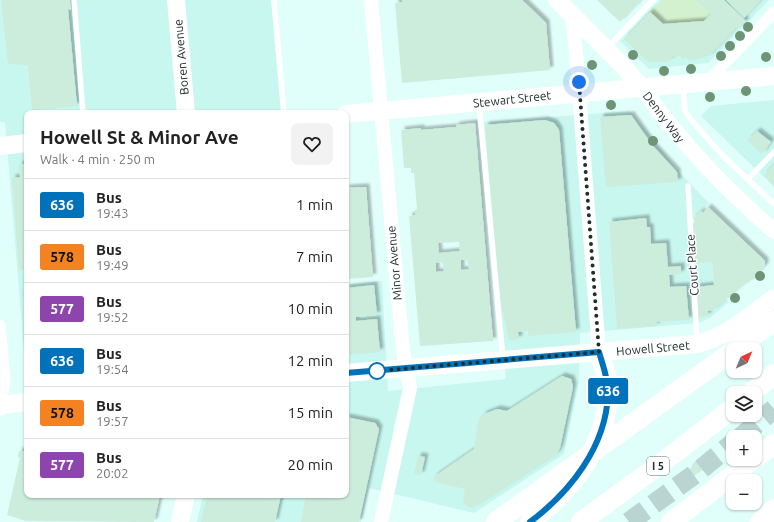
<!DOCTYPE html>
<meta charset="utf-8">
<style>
:root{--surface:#fff;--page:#f2f2f2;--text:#222;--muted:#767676;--line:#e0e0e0}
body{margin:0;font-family:Ubuntu,sans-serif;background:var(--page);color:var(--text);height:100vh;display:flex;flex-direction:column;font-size:15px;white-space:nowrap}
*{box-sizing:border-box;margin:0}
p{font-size:13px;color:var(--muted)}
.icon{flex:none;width:22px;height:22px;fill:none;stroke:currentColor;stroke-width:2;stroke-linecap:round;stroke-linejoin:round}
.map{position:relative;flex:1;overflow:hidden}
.side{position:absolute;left:24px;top:110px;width:325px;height:388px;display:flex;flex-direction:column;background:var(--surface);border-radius:8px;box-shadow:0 1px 3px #0004}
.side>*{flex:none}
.badge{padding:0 8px;border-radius:3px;font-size:14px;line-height:26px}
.needle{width:26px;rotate:44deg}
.buttons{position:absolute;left:726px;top:342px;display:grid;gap:8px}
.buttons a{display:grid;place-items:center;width:36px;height:36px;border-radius:8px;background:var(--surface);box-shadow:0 1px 3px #0004;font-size:20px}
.you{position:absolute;width:20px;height:20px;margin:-10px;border:3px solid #fff;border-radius:50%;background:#1a73e8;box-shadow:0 0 0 6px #1a73e833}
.map>.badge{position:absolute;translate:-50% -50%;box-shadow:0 0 0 2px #fff}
.round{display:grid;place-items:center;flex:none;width:42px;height:42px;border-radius:8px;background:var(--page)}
.summary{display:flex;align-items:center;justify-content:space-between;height:68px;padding:0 16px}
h1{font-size:19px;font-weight:700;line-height:30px}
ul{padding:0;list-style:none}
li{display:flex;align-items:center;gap:12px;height:52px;padding:0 16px;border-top:1px solid var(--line)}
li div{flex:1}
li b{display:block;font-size:15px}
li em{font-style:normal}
li .badge{min-width:44px;font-weight:700;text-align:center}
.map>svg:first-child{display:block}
.built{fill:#c7f7ef}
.green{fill:#d3f1ce}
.building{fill:#ccecdc;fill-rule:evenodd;filter:url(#shadow)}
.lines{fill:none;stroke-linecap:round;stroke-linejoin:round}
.motorway-tunnel{stroke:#bad5d1;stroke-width:20;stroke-dasharray:20 10;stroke-linecap:butt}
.service{stroke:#fff;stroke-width:5.5}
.minor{stroke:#fff;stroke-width:11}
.tertiary{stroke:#fff;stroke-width:14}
.secondary{stroke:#fff;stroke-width:16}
.primary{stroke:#fff;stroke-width:18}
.motorway{stroke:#fff;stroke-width:20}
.tree{fill:#6e9476}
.line-casing{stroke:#fff;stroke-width:9}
.line{stroke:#0072bc;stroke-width:6}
.walk{stroke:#202e2c;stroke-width:4;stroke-dasharray:0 7.2}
.stop-dot{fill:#fff;stroke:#0072bc;stroke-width:2}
.labels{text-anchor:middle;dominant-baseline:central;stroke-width:3;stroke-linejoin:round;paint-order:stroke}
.shield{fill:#fff;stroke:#636d6b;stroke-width:1}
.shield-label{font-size:11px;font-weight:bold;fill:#202e2c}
.street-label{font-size:12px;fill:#202e2c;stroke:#fff}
</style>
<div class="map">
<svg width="774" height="522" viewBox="0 0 774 522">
<defs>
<filter id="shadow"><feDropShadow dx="3.5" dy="-3.5" stdDeviation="1" flood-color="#0004"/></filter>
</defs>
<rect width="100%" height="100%" fill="#e1fffa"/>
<path class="built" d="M0 0H271L281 113H27V386L5 122H0Z
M659 0H769L708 63 649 69 620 41Z
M774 100V187L701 116 711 106Z
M630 111 678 171 709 203 691 221 695 264 712 262 714 289 729 302 710 318 698 323 580 333 579 381 564 454 474 513 369 488 361 522H197L203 495H346V284L382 281 388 391 506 379 484 122Z"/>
<path class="green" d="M662 0H696L711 14 704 21 663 24 650 12Z"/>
<path class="building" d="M1 0H70L71 10 68 9 77 106 32 111 28 65 8 64Z
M402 0H522L546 23 550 70 402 83 395 3 402 2Z
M597 0H641L620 22Z
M696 0H724L746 21 737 29 736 28 709 56 700 57V59L688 60 687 58 681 59V56L672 57V60H668V62H648L624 39 650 12 663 24 704 21 711 14Z
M726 0H761L744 18Z
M631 115 653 146 677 172 678 182 606 187 600 117Z
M545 120 554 123 559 130 576 332 528 336V331L518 332 519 339 509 340 500 298 485 125Z
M475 123 493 341 420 346 409 216 415 215V210L417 209 414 173H411V168H404L401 130 421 128V130L456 127V125ZM459 242 460 251 439 253 438 243ZM461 260H467L469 269 461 270ZM442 262 444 271 436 272V263Z
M757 131 771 142 763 153H760L749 142 748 140Z
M19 164H27V269L19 270 12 178 20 177Z
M774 164V186L764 175Z
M366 187 373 277 346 279V188Z
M708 207 765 261V266L748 283 747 282 728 298 727 297 726 299 713 310 708 311V316L698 317 696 287 714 285 712 262 695 264 692 225 695 221 693 219 701 211 703 213Z
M646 218 647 227H650L651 244 666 243 668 267 681 266V274L669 275 670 287 686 286 689 320 656 322 657 326 617 329 609 222Z
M374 285 377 315 356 317V321L377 319 380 352 346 355V288Z
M23 291H27V332H26Z
M562 376 571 379 573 387 560 448 557 454 473 508 468 507 463 502 465 489 435 482 433 480 435 476 474 449 478 422 484 414 497 409 507 411Z
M346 417 375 423 379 429 359 522H301L306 495H346Z
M19 451H27V495H160L154 522 26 521 7 515 20 458 18 457Z
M708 454 713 461 694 476 689 469Z
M418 456 425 457 421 475 414 474Z
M207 495H281L275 522H201Z"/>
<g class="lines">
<path class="motorway-tunnel" d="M741 437 774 409
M629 522 695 474 733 443"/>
<path class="service" d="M74 0 83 113
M274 0 284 113
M608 47 653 0
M683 86 685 111 693 122 724 157 774 204
M479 104 503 358
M748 179 774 152
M688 186 697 341"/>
<path class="minor" d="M707 82 774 12
M0 325 5 381 0 410"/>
<path class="tertiary" d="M371 0 403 351 410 388 381 522
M572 15 576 53 599 352"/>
<path class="secondary" d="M641 87C682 143 722 186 774 231"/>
<path class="primary" d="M176 0 186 113
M557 0 623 66 641 87
M346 114 774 76
M0 146 27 143
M346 373 697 344C726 337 750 316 774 298
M0 405 27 402
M180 522 186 495"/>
<path class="motorway" d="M735 349 774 321
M751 393 774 374
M496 522 733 351
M530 522C570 492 606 447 608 394 609 381 603 366 599 352
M581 522 663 462 733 408
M671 522 774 444
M760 522 774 509"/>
</g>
<g class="tree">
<circle cx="748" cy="27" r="5"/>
<circle cx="740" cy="36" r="5"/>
<circle cx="730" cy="46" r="5"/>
<circle cx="633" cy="55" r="5"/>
<circle cx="721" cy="56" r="5"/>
<circle cx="766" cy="57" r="5"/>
<circle cx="592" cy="65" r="5"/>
<circle cx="691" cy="69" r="5"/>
<circle cx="664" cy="71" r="5"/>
<circle cx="746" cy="91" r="5"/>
<circle cx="710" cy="97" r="5"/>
<circle cx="611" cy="105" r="5"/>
<circle cx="653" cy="141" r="5"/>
<circle cx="760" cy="276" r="5"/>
<circle cx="735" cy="298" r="5"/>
</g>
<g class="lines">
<defs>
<path id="line" d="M346 373 599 352C603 366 609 381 608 394 606 447 570 492 530 522"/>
</defs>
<use href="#line" class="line-casing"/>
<use href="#line" class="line"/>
<path class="walk" d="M377 371 599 352 579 82"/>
</g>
<circle class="stop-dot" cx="377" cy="371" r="8"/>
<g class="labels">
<rect class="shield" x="647" y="457" width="22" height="18" rx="3"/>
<g class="shield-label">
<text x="658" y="466">I 5</text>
</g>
<g class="street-label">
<text transform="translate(181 57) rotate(-95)">Boren Avenue</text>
<text transform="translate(512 99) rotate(-6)">Stewart Street</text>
<text transform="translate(664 117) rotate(53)">Denny Way</text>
<text transform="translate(394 263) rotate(-95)">Minor Avenue</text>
<text transform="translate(692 265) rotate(-94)">Court Place</text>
<text transform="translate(653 348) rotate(-5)">Howell Street</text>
</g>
</g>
</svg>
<div class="buttons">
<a><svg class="needle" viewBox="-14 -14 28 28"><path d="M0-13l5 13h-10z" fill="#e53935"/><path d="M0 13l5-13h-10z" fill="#767676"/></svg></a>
<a><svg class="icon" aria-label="layers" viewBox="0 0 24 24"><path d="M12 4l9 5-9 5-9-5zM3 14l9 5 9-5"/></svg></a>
<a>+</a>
<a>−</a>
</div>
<div class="you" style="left:579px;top:82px"></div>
<b class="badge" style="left:608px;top:391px;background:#0072bc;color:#fff">636</b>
<section class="side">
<div class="summary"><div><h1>Howell St &amp; Minor Ave</h1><p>Walk · 4 min · 250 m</p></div><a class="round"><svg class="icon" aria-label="heart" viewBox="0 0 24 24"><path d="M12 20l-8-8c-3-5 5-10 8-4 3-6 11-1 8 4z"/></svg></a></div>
<ul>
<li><span class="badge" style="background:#0072bc;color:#fff">636</span><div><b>Bus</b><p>19:43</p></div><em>1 min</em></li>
<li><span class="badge" style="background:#f58220;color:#111">578</span><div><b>Bus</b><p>19:49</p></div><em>7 min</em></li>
<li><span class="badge" style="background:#8e44ad;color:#fff">577</span><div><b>Bus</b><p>19:52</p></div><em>10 min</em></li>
<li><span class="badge" style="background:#0072bc;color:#fff">636</span><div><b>Bus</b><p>19:54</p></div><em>12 min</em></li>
<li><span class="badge" style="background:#f58220;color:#111">578</span><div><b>Bus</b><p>19:57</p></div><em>15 min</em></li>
<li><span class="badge" style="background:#8e44ad;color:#fff">577</span><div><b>Bus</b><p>20:02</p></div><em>20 min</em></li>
</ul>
</section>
</div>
